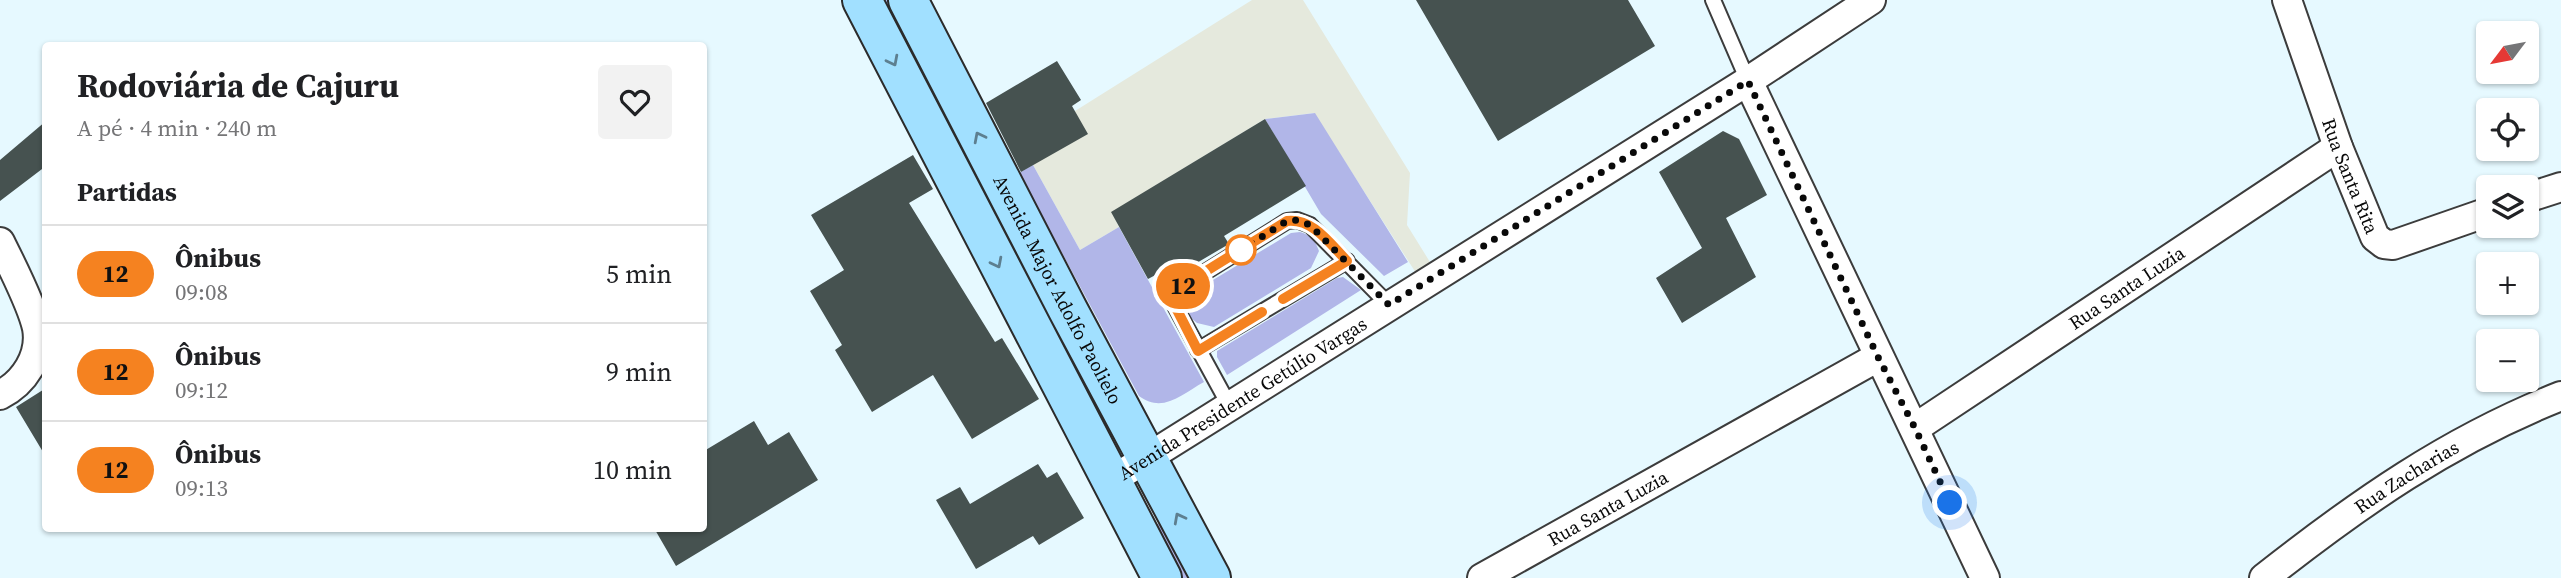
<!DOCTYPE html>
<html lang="pt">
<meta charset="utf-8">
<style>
:root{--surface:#fff;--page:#f2f2f2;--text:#202124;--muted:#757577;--line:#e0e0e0}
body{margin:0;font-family:"Source Serif 4",serif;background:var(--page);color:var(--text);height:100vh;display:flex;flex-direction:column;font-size:26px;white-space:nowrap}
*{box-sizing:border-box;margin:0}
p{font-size:23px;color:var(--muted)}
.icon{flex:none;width:38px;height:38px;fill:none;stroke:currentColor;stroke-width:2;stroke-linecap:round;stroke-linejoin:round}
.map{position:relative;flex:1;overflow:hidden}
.sheet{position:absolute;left:42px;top:42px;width:665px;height:490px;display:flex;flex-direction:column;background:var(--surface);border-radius:7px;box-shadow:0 2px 5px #0004}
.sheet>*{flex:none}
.badge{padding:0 14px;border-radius:23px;font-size:24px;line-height:46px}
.needle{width:46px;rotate:238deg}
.tools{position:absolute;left:2476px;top:21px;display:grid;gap:14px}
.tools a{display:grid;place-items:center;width:63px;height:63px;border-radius:7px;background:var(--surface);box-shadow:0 2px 5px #0004;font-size:35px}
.you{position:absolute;width:35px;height:35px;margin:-18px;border:5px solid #fff;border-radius:50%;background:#1a73e8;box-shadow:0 0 0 10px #1a73e833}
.map>.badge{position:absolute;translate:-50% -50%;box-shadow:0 0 0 4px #fff}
h2{padding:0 35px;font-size:26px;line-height:63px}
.round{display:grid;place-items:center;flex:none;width:74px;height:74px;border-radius:7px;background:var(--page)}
.headline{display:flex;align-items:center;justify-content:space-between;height:119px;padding:0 35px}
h1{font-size:33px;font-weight:700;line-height:52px}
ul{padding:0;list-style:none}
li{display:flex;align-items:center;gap:21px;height:98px;padding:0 35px;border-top:2px solid var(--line)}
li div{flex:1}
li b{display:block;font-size:26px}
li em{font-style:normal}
li .badge{min-width:77px;font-weight:700;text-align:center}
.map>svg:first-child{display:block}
.industrial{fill:#e5e9dd}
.green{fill:#b1b6e8}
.building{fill:#465250}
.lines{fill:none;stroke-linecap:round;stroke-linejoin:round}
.service-casing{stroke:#3c3c3c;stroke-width:18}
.minor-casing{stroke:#3c3c3c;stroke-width:32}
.secondary-casing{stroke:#2b2b2b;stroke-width:42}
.service{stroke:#fff;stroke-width:14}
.minor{stroke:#fff;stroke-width:28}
.secondary{stroke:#a1e0ff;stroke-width:38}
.oneway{stroke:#5d7f90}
.line-casing{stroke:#fff;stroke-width:16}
.line{stroke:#f58220;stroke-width:10}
.walk{stroke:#090909;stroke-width:7;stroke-dasharray:0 12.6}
.stop-dot{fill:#fff;stroke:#f58220;stroke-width:3.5}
.labels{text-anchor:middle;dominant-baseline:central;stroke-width:7;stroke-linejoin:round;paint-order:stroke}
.street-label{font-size:19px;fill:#090909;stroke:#fff}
</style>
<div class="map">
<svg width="2561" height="578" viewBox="0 0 2561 578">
<rect width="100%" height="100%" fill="#e6f9ff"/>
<path class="industrial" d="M1252 0H1303L1410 173 1407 225 1438 275 1423 284 1314 113 1265 119 1112 212 1119 227 1080 250 1033 165 1075 111Z"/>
<path class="green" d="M879 0H893L978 163 968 168Z
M1315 113 1408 262 1384 276 1321 214 1265 119Z
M1033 165 1080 250 1119 227 1204 382C1182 394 1163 414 1139 396L1019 173Z
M999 213 1106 422 1103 429 989 218Z
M1300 232C1311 235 1315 240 1319 251L1311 268 1214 327 1197 323 1190 317 1188 299 1193 292 1291 233Z
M1343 277 1361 290 1227 375 1217 357V351L1337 278Z
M1154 523 1162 525 1190 578H1175Z"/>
<path class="building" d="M1416 0H1628L1655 46 1498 141Z
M1057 61 1081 100 1072 106 1088 134 1021 172 986 103Z
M1265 119 1306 186 1224 236 1229 244 1183 271 1178 263 1148 279 1111 212Z
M46 121V166L0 201V160Z
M1723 131 1739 139 1767 195 1726 218 1756 277 1682 323 1656 278 1702 248 1659 172Z
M913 155 933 189 909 203 995 342 1002 338 1039 399 972 439 933 375 872 412 835 350 842 345 810 291 844 270 811 215Z
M46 388V457L16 407Z
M754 421 768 445 789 432 818 480 676 566 654 528H704V451Z
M1038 464 1047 478 1057 472 1084 518 1039 545 1033 536 976 569 936 500 960 487 970 504Z"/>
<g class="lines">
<defs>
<path id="service" d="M1713 0 1748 81
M1198 350 1347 261
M1229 405 1175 306V296L1183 286 1287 221 1297 220 1310 225 1389 305"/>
<g id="minor">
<path id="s1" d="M2287 0 2338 147 2375 237 2384 244 2393 245 2488 212"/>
<path d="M1748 81 1985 578"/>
<path d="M2527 198 2561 187"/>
<path d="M0 242C11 264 32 305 37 328 42 356 24 383 0 395"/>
<path id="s2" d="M1915 428 2338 147"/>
<path id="s3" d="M1112 480 1748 81 1871 0"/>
<path id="s4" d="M1482 578 1878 357"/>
<path id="s5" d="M2264 578C2358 504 2449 440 2561 396"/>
</g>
<g id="secondary">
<path d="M862 0 1162 578"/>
<path id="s6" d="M908 0 1068 310 1211 578"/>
</g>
</defs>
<use href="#service" class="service-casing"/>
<use href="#minor" class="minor-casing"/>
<use href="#secondary" class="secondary-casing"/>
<use href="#service" class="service"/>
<use href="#minor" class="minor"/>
<use href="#secondary" class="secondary"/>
</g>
<defs><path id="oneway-chevron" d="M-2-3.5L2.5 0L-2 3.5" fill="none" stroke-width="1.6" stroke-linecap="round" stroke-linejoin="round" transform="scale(1.75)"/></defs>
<g class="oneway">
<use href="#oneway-chevron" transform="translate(893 61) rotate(63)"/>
<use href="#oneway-chevron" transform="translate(979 137) rotate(-117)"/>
<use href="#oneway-chevron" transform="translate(997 263) rotate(63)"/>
<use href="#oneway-chevron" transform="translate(1179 518) rotate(-118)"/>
</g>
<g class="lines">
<defs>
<path id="line" d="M1262 312 1198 351 1175 306V296L1182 286 1287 221C1313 218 1330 244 1347 261L1283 299"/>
</defs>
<use href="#line" class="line-casing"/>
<use href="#line" class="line"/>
<path class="walk" d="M1241 250 1287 221 1297 220 1310 225 1389 305 1748 81 1878 357 1915 428 1950 503"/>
</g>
<circle class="stop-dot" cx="1241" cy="250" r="14"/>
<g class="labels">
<g class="street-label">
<text stroke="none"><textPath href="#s1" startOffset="187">Rua Santa Rita</textPath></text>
<text stroke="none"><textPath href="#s2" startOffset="254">Rua Santa Luzia</textPath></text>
<text stroke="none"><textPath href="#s6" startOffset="326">Avenida Major Adolfo Paolielo</textPath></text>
<text stroke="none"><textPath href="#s3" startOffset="154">Avenida Presidente Getúlio Vargas</textPath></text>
<text stroke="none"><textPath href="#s5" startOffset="175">Rua Zacharias</textPath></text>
<text stroke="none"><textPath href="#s4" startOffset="144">Rua Santa Luzia</textPath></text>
</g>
</g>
</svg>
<div class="tools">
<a><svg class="needle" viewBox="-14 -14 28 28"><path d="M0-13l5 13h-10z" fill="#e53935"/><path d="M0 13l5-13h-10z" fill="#757577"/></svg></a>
<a><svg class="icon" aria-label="locate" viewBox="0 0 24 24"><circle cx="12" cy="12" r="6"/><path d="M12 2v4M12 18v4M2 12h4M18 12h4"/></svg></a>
<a><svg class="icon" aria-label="layers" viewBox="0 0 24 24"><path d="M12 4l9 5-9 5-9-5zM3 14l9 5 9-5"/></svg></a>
<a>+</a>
<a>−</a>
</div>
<div class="you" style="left:1950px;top:503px"></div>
<b class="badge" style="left:1183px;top:286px;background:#f58220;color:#111">12</b>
<section class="sheet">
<div class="headline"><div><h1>Rodoviária de Cajuru</h1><p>A pé · 4 min · 240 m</p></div><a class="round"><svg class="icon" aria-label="heart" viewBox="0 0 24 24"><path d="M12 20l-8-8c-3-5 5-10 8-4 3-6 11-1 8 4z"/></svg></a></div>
<h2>Partidas</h2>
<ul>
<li><span class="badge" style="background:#f58220;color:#111">12</span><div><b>Ônibus</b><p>09:08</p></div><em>5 min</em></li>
<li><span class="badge" style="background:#f58220;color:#111">12</span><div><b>Ônibus</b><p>09:12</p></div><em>9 min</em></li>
<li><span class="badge" style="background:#f58220;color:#111">12</span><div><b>Ônibus</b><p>09:13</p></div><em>10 min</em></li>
</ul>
</section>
</div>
